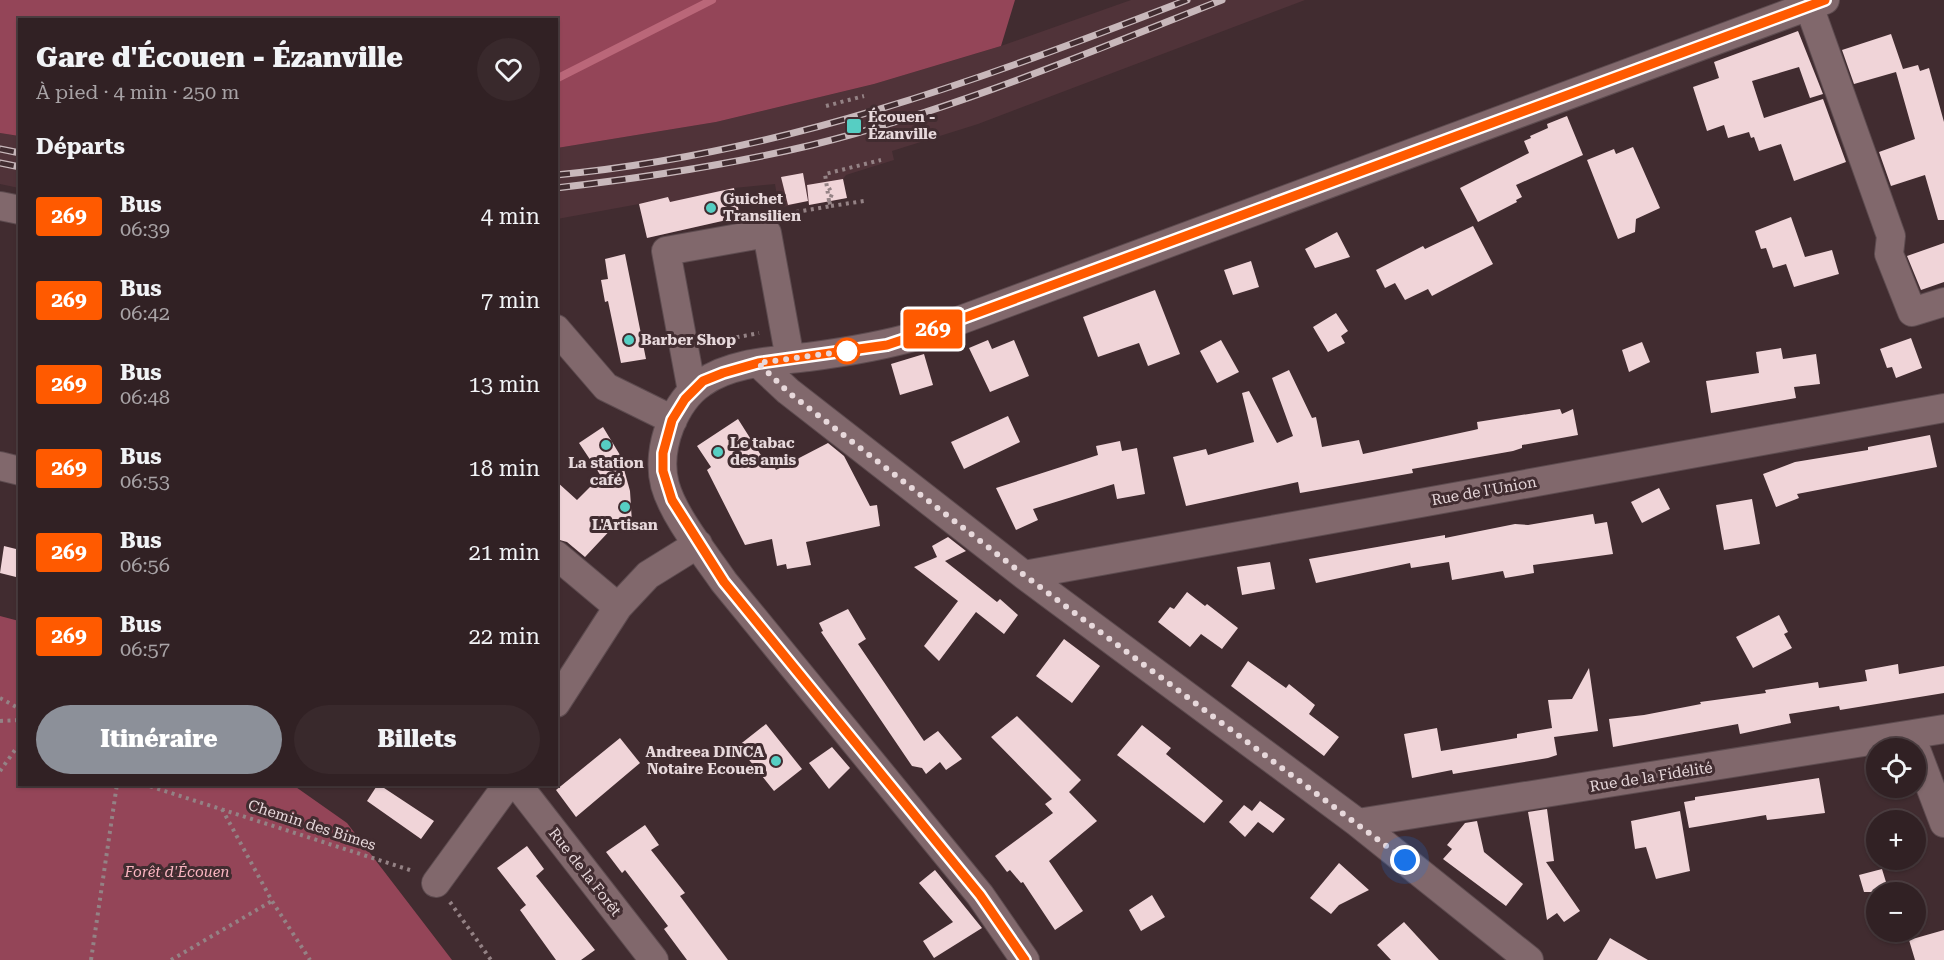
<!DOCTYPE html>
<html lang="fr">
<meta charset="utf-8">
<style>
:root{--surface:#312124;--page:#39292c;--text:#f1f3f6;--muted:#a8a3a6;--line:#4c3e41;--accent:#8c9099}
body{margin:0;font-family:"Roboto Serif",serif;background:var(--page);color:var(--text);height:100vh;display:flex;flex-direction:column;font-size:22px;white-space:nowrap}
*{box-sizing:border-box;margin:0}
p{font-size:20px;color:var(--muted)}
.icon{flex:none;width:33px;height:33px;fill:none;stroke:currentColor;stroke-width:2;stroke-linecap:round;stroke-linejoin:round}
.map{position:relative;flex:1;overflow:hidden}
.sheet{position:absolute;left:18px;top:18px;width:540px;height:768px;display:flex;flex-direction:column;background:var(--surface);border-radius:0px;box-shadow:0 2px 4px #0004,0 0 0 2px var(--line)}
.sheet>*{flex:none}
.badge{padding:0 12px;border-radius:4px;font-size:21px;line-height:39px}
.fabs{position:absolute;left:1866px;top:738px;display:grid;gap:12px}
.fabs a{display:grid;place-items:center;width:60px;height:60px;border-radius:50%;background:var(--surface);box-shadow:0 2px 4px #0004,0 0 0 2px var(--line);font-size:30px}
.you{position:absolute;width:30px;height:30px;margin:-15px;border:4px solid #fff;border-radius:50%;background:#1a73e8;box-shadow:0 0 0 9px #1a73e833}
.map>.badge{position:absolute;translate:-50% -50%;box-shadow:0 0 0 3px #fff}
h2{padding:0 18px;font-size:22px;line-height:54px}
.round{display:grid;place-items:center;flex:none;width:63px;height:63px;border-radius:32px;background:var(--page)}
.overview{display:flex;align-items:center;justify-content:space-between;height:102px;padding:0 18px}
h1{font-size:28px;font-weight:800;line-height:45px}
.primary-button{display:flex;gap:12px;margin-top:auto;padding:12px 18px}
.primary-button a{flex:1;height:69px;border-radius:36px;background:var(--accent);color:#fff;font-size:24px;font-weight:800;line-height:69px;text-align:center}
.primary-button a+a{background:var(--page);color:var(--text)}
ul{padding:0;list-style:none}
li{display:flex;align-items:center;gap:18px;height:84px;padding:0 18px}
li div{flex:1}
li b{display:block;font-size:22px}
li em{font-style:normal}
li .badge{min-width:66px;font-weight:700;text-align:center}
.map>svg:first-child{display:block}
.built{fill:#503339}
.forest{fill:#944558}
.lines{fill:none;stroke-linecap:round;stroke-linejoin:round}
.stream{stroke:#ba6779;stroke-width:8}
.building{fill:#f0d4d8}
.minor-casing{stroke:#5d4b4f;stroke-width:30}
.path{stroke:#948285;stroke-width:4;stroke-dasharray:3 4.5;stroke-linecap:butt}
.minor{stroke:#81686c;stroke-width:28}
.rail-casing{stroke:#c8b8bb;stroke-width:7}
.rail{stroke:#412c30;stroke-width:4.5;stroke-dasharray:14;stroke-linecap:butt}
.line-casing{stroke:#fff;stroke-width:14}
.line{stroke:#ff5a00;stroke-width:9}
.walk{stroke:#e7d8db;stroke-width:6;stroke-dasharray:0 10.8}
.poi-dot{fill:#56cec3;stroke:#412c30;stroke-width:2}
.stop-dot{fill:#fff;stroke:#ff5a00;stroke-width:3}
.labels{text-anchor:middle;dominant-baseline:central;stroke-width:6;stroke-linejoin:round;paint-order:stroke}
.poi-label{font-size:15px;font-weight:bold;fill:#e7d8db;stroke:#412c30;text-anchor:start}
.street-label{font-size:15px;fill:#e7d8db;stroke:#412c30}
.park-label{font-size:15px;font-style:italic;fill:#fbb5c1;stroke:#412c30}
</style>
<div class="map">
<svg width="1944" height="960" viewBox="0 0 1944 960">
<rect width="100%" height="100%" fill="#412c30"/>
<path class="built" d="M1131 0H1305L978 124 892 151 894 160 846 175 843 179 847 198 809 205 808 201 779 208 775 184 734 188 740 217 647 238 639 204 557 219V148L716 122 874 84 1001 46Z
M0 133 19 136V188L0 184Z"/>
<path class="forest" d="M0 0H1015L1001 46 874 84 716 122 557 148 556 20H20L19 136 0 133Z
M0 616 19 621 20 784 293 785 347 823 452 960H0Z"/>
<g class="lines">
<path class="stream" d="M556 79 712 0"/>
</g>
<path class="building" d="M1798 31 1823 94 1810 98 1799 67 1752 81 1764 118 1823 99 1846 162 1794 181 1781 144 1759 151 1754 137 1751 138 1749 132 1728 138 1724 125 1707 131 1693 87 1719 78 1714 62Z
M1891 34 1903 69 1918 65 1920 71 1929 68 1944 122V220H1938L1925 175 1891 186 1879 152 1915 139 1896 72 1854 84 1842 50Z
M1567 116 1583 155 1516 185 1522 197 1516 200 1517 202 1478 222 1460 188 1529 153 1524 141 1531 138 1530 136 1548 128 1547 124Z
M1633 147 1660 208 1636 219 1635 232 1618 239 1587 160 1614 149 1616 154Z
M803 173 808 201 788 205 781 177Z
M843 179 847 198 809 205 807 185Z
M734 188 740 217 647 238 639 204 668 197 670 202Z
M1791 217 1805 257 1832 250 1839 274 1794 287 1786 264 1773 268 1766 248 1761 249 1755 231Z
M1473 226 1493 264 1432 296 1428 289 1405 300 1395 283 1385 288 1376 270 1423 246 1425 249Z
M1337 232 1350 257 1315 268 1305 249Z
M1944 243V282L1921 290 1907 256Z
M625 254 646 359 621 363 608 301 605 302 601 280 608 279 605 259Z
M1251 261 1259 287 1233 295 1224 270Z
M1155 290 1180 354 1148 366 1139 343 1098 357 1083 317Z
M1336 313 1348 331 1341 336 1345 343 1328 352 1313 327Z
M1911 338 1922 368 1896 378 1892 367 1887 368 1880 349Z
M988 340 992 349 1014 340 1029 376 990 392 969 348Z
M1221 340 1239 372 1217 383 1200 351Z
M1642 342 1650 362 1629 372 1622 350Z
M1781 348 1783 359 1816 354 1820 384 1794 387 1796 398 1711 413 1706 381 1759 373 1756 352Z
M924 354 933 385 900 395 891 364Z
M1289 370 1312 418 1316 417 1322 447 1359 440 1363 454 1474 430 1478 429 1477 422 1560 409 1562 414 1573 409 1578 435 1522 445V448L1513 451 1412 469 1413 473 1300 493 1298 482 1186 506 1173 457 1206 449 1208 455 1254 442 1242 393 1249 391 1277 443 1293 436 1272 378Z
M1008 416 1020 442 964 469 951 442Z
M738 419 769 468 774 466 776 470 828 443 844 456 870 506 877 505 880 526 806 542 811 565 787 569 786 564 777 566 772 539 745 545 707 470 711 467 697 446Z
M603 427 620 455 630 491 632 523 616 524 585 557 567 542 556 539V481L577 500 601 476 579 443Z
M1930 435 1937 467 1797 494 1799 498 1776 507 1763 474 1795 462 1868 450V447Z
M1120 441 1122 451 1137 448 1145 494 1117 499 1114 484 1033 509 1038 520 1016 530 996 488 1098 455 1096 446Z
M1659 488 1670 509 1642 523 1631 502Z
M1752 499 1760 544 1724 550 1716 505Z
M1593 514 1595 524 1607 522 1613 554 1533 565 1534 573 1505 578 1503 571 1452 580 1449 562 1411 568 1410 563 1316 583 1309 559 1445 535V538L1515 524 1528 525Z
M948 537 966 551 945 561 997 602 1000 599 1018 615 1004 634 976 612 939 661 924 646 958 601 914 567 937 557 932 546Z
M4 546 20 550V578L0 573Z
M1270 562 1275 589 1242 595 1237 567Z
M1187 592 1205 606 1207 604 1238 628 1222 649 1201 634 1190 647 1158 622 1170 607 1174 609Z
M848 609 866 639 858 644 924 741 938 731 962 759 946 770 940 762 926 774 922 768 912 766 821 632 823 631 819 623Z
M1779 615 1788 632 1784 634 1792 648 1753 668 1736 637Z
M1064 639 1100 666 1072 703 1036 676Z
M1248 661 1286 688 1289 684 1315 705 1309 714 1339 737 1324 756 1231 686Z
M1898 664 1899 674 1944 666V693L1840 710 1839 706 1789 714 1791 723 1740 734 1738 724 1613 747 1609 719 1644 715 1701 704 1700 702 1766 693 1765 690 1818 682 1819 688 1867 681 1865 670Z
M1589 668 1598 731 1554 737 1557 755 1548 758 1453 774 1452 770 1412 778 1404 734 1437 728 1441 751 1517 738V734L1552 728 1548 700 1572 699Z
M1017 716 1081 780 1069 792 1097 821 1049 861 1083 911 1055 930 1023 882 1021 883 1010 870 1007 872 995 856 1053 813 1045 804 1052 799 991 737Z
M766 724 802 769 774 791 738 746Z
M1142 725 1171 748 1166 754 1223 801 1204 823 1117 755Z
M620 738 640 763 576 817 556 790Z
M832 747 850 768 829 789 809 763Z
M1819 778 1825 813 1767 820 1766 815 1689 828 1684 802 1695 800V797Z
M378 784 434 821 421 839 367 801Z
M1260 801 1285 819 1273 833 1258 822 1245 837 1229 822 1244 805 1252 811Z
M1547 809 1554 861 1546 862 1580 911 1564 922 1557 913 1547 920 1528 812Z
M1680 811 1690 871 1656 879 1646 847 1635 849 1631 821Z
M1477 821 1484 852 1523 884 1506 906 1443 859 1452 849 1447 845 1465 823Z
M645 825 659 845 651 850 685 893 680 896 728 960H687L664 929 668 926 625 870 622 873 606 852Z
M527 846 544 869 536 876 595 950 581 960H556L520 910 526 905 497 868Z
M1339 863 1369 890 1339 905 1331 914 1310 898Z
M1882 869 1889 892H1864L1859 875Z
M935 870 982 928 934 958 923 941 953 922 919 883Z
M1152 895 1165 917 1141 931 1129 910Z
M1404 922 1439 960H1391L1377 945Z
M1944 930V960H1915L1909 940Z
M1610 938 1648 960H1597Z"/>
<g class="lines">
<defs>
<path id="minor" d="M1809 6 1891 236 1889 254 1912 312 1944 302
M0 206 20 210
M556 329 606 387 673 420
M758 363 788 391 1024 575 1358 823 1529 960
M692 391 666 251 767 233 790 359
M0 466 20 471
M556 555 618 607
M1024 575 1944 408
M556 703 618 607 648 575 698 544
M1911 736 1944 823
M517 784 654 960
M1358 823 1944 729
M436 883 508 784
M1025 960 980 895 724 582C705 554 674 517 665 485 660 466 663 444 670 426 677 409 687 393 702 383 731 362 774 361 808 357 846 352 883 346 920 335L1825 0"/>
</defs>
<use href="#minor" class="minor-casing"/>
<path class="path" d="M826 106 864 96
M829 201 825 174 881 160
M831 206 864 201
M796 212 831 206 829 201 832 194 829 188
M707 343 759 333
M0 698 20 709
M0 721 20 720
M0 771 20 743
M143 784 413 871
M222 809 272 901 310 960
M450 902 491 960
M91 960 117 784
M171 960 272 901"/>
<use href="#minor" class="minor"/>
<defs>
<path id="rail" d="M0 149 20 153
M0 163 20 167
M556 175C780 154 980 80 1187 0
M556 188C642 178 728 165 812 145 953 110 1088 53 1222 0"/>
</defs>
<use href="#rail" class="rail-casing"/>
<use href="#rail" class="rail"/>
</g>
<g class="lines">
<defs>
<path id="line" d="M1025 960 980 895 724 582 672 500 663 471V453L672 420 685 399 703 381 723 373 758 363 887 345 920 334 1825 0"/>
</defs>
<use href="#line" class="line-casing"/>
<use href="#line" class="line"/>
<path class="walk" d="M847 351 854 350 758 363 788 392 1024 575 1405 860"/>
</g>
<g class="poi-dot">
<rect x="846" y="118" width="16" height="16" rx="3"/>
<circle cx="711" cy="208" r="6"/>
<circle cx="629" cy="340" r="6"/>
<circle cx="606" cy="445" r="6"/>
<circle cx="718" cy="452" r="6"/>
<circle cx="625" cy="507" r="6"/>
<circle cx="776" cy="761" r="6"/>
</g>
<circle class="stop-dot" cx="847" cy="351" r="12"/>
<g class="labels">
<g class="poi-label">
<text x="868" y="117">Écouen -<tspan x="868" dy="17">Ézanville</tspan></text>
<text x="723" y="199">Guichet<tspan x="723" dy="17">Transilien</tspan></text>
<text x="641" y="340">Barber Shop</text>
<text x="730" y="443">Le tabac<tspan x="730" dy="17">des amis</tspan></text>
<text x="606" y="463" text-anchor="middle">La station<tspan x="606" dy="17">café</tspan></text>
<text x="625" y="525" text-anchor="middle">L'Artisan</text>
<text x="764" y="752" text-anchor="end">Andreea DINCA<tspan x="764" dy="17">Notaire Ecouen</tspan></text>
</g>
<g class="street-label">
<text transform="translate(1484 491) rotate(-10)">Rue de l'Union</text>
<text transform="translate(1651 777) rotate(-9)">Rue de la Fidélité</text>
<text transform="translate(312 825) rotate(18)">Chemin des Bimes</text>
<text transform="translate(585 872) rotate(52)">Rue de la Forêt</text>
</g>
<g class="park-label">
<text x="177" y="872">Forêt d'Écouen</text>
</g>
</g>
</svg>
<div class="fabs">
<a><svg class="icon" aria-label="locate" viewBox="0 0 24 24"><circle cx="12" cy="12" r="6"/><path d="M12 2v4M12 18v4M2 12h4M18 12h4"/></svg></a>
<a>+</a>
<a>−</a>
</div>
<div class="you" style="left:1405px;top:860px"></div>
<b class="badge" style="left:933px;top:329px;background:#ff5a00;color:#fff">269</b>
<section class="sheet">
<div class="overview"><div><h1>Gare d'Écouen - Ézanville</h1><p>À pied · 4 min · 250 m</p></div><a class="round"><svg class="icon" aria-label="heart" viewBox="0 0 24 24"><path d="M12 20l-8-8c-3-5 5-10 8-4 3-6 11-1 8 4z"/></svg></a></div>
<h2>Départs</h2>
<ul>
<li><span class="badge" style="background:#ff5a00;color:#fff">269</span><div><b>Bus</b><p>06:39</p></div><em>4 min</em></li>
<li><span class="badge" style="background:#ff5a00;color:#fff">269</span><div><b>Bus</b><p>06:42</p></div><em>7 min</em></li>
<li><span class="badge" style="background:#ff5a00;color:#fff">269</span><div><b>Bus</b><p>06:48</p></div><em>13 min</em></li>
<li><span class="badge" style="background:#ff5a00;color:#fff">269</span><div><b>Bus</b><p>06:53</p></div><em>18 min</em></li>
<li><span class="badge" style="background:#ff5a00;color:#fff">269</span><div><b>Bus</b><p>06:56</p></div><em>21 min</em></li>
<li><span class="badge" style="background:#ff5a00;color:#fff">269</span><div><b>Bus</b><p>06:57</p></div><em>22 min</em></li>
</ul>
<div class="primary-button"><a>Itinéraire</a><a>Billets</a></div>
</section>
</div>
